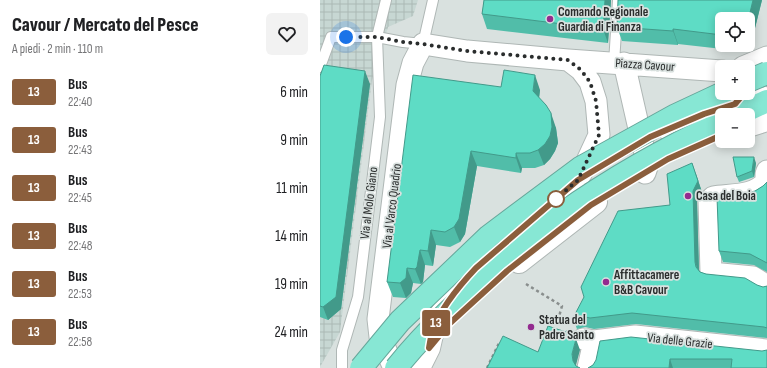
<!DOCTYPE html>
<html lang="it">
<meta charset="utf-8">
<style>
:root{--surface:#fff;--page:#f2f2f2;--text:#202124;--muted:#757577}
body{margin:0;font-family:"Sofia Sans Condensed",sans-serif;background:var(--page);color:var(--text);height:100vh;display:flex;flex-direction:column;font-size:15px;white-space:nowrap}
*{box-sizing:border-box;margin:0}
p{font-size:13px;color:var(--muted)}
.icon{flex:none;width:22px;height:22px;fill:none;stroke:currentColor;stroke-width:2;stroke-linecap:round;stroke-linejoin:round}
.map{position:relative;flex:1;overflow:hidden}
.sheet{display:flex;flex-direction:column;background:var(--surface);width:320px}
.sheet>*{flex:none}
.badge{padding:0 8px;border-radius:3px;font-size:14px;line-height:26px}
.tools{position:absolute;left:395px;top:12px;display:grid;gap:8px}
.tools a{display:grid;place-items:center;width:40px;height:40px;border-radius:6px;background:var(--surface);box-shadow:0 2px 10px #0003;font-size:20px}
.you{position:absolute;width:20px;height:20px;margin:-10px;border:3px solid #fff;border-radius:50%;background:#1a73e8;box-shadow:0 0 0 6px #1a73e833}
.map>.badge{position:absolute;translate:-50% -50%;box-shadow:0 0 0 2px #fff}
.round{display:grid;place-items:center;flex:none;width:42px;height:42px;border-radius:6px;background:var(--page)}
.summary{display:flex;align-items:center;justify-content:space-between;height:68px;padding:0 12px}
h1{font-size:19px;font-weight:800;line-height:30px}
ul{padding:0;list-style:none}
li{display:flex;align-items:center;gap:12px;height:48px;padding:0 12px}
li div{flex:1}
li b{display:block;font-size:15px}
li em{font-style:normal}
li .badge{min-width:44px;font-weight:700;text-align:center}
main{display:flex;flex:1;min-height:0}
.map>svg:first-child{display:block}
.industrial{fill:url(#industrial-grid)}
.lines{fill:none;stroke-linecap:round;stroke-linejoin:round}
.lane-casing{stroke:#afb7b5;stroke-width:12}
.street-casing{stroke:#afb7b5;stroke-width:23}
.secondary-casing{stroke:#afb7b5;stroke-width:24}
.highway-casing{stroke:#66a69a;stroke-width:24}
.path{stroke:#898e8d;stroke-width:2.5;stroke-dasharray:3 3;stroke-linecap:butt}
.lane{stroke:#fff;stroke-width:10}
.street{stroke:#fff;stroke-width:21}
.secondary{stroke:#fff;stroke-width:22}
.highway{stroke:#87e7d4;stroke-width:22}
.highway-bridge-casing{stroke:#66a69a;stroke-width:24;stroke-linecap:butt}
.highway-bridge{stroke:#87e7d4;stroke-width:22}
.wall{fill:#51bda9;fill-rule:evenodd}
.shaded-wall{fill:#429a8a}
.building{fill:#5edcc5;stroke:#429a8a}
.line-casing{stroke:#fff;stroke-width:9}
.line{stroke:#8b5e3c;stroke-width:6}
.walk{stroke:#2a2d2d;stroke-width:4;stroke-dasharray:0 7.2}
.poi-dot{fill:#932b8f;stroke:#d9e1df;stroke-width:1.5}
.stop-dot{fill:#fff;stroke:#8b5e3c;stroke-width:2}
.labels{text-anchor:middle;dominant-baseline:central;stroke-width:3.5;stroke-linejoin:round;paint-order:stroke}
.poi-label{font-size:13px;font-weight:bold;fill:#2a2d2d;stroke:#d9e1df;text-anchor:start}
.street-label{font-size:13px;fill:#2a2d2d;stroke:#d9e1df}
</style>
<main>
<section class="sheet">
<div class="summary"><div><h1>Cavour / Mercato del Pesce</h1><p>A piedi · 2 min · 110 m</p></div><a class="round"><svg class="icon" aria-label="heart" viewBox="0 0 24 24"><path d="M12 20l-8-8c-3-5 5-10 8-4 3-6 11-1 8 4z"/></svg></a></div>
<ul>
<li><span class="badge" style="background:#8b5e3c;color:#fff">13</span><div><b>Bus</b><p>22:40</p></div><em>6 min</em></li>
<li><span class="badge" style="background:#8b5e3c;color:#fff">13</span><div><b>Bus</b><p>22:43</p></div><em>9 min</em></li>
<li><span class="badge" style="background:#8b5e3c;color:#fff">13</span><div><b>Bus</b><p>22:45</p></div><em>11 min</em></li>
<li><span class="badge" style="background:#8b5e3c;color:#fff">13</span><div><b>Bus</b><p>22:48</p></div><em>14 min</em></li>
<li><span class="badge" style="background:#8b5e3c;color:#fff">13</span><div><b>Bus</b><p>22:53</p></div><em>19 min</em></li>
<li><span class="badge" style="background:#8b5e3c;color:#fff">13</span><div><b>Bus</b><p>22:58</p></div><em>24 min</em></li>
</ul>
</section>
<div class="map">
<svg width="447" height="368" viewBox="0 0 447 368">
<defs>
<pattern id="industrial-grid" width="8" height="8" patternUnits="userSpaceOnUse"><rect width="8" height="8" fill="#c7d7d3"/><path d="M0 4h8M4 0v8" fill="none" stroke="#abb9b5"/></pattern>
</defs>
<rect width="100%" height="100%" fill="#d9e1df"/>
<path class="industrial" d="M0 0H98L93 16 68 27 52 80 20 332 0 367Z"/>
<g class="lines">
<defs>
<path id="lane" d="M294 63 298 0
M0 67 11 37H57L83 42 103 44 113 0
M22 368V350L38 297 60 117 57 37 66 0"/>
<path id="street" d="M248 60 261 70 270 82 276 101 279 135 261 174
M304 63 322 142 328 164 325 173
M423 67 447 57
M447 171 446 174V182C433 197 410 194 393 197L389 202 391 273 433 277 447 286
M263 339 274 341 268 368
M274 341 315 336 447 350
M74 368 60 337 58 319 87 85 93 63 103 44 147 51 248 60 402 71"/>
<path id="secondary" d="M428 126 447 120
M348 129 384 114 440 96
M199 262 276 202
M99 368 109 348 113 330 119 317 142 283 156 268 253 184"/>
<path id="highway" d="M417 115 447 101"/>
</defs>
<use href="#lane" class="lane-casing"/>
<use href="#street" class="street-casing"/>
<use href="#secondary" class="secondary-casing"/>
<use href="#highway" class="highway-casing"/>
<path class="path" d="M206 284 242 306 238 320
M167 368 180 341"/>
<use href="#lane" class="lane"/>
<use href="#street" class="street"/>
<use href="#secondary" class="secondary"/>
<use href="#highway" class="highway"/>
<defs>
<path id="highway-bridge" d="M428 81 447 73
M41 368 80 321 169 236 260 168 356 115 403 93
M76 368C108 328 147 293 186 260 204 245 221 229 240 215 291 179 345 148 402 122"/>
</defs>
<use href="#highway-bridge" class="highway-bridge-casing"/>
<use href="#highway-bridge" class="highway-bridge"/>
</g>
<path class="wall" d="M164 0H291L288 43 167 29 162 14Z
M442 0 429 52 358 44V45L302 41 297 27ZM402 19H428V45H402Z
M0 76 50 84 21 309 8 320 0 317Z
M181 87 220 90 219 98 236 128 238 143 235 151 230 159 224 165 215 168H202L201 173 157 166 145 234 140 242 130 247 116 245 113 266 105 265 103 282 101 284 93 283 91 293 86 298 73 297 67 282Z
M436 163 434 177 419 182 417 177Z
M376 174 382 192 377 202 379 270 380 272 386 274 443 287 447 286V338L316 324 274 329 265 327 257 329 253 318 350 205Z
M447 182V272L434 265 403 262 399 251 419 195 435 191 443 186Z
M442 351 447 368H268L273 365Z"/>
<path class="shaded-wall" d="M285 0H291L288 43 283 29Z
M433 0H442L429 52 426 45H428V21Z
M353 29 358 44V45L353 31Z
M45 71 50 84 21 309 8 320 3 307Z
M215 75 220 90 218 106 213 91Z
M231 113 236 128 238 143 235 151 230 159 224 165 218 150Z
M151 151 157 166 145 234 140 242 134 227Z
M196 153 202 168 201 173 196 158Z
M434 157 436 163 434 177 432 171Z
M372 163 382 192 377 202 379 273 375 262Z
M111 230 116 245 113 266 108 251Z
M100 250 105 265 103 282 101 284 95 269Z
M87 268 93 283 91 293 86 298 80 283Z
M256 339 260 350 256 365V368L253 361 252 354Z
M350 359 353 368H349Z"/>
<path class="building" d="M164 0H285L283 29 162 14Z
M298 0H433L428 21V19H402V35L353 29V31L297 27Z
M4 65 45 71 16 297 3 307 0 306V76Z
M184 70 215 75 213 91 226 105 231 113 232 127 230 136 225 144 218 150 210 153H196V158L151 151 139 219 134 227 125 232 111 230 108 251 100 250 97 267 95 269 87 268 86 278 80 283 67 282 93 75 181 87Z
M413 157H434L432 171 417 177Z
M372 163 378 181 373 191 375 262 376 267 380 272 386 274 425 278 437 285 443 287 447 286V328L444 327 312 313 270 318 261 316 253 318 264 297 261 287 298 211 350 205 347 174Z
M447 182V263L430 254 399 251 397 197 419 195 435 191 443 186Z
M228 326 246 332 247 330 251 337 256 339 252 354 253 361 256 366 260 368H167L183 336 218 352Z
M311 337 442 351 447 350V368H411L412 359H350L349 368H268L273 365 276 360 280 341Z"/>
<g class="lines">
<defs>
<path id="line" d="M402 135 348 159 271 205 187 271 129 324 109 348C110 342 111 335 113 330 121 307 139 286 156 268L258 180 330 137 384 114 415 104 424 93"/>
</defs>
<use href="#line" class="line-casing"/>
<use href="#line" class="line"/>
<path class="walk" d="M26 37H57L83 42 103 44 147 51 248 60 261 70 270 82 276 101 279 135 258 180 236 199"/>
</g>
<g class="poi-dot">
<circle cx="230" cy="19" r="4"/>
<circle cx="368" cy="196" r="4"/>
<circle cx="286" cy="282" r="4"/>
<circle cx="211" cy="327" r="4"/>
</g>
<circle class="stop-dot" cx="236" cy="199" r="8"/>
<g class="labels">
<g class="poi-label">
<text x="238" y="12">Comando Regionale<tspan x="238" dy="15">Guardia di Finanza</tspan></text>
<text x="376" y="196">Casa del Boia</text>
<text x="294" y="275">Affittacamere<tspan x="294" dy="15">B&amp;B Cavour</tspan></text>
<text x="219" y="320">Statua del<tspan x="219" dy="15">Padre Santo</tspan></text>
</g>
<g class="street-label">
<text transform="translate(325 65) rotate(4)">Piazza Cavour</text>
<text transform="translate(49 203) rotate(-83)">Via al Molo Giano</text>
<text transform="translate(72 206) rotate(-83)">Via al Varco Quadrio</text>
<text transform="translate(360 341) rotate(6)">Via delle Grazie</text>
</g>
</g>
</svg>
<div class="tools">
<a><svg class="icon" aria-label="locate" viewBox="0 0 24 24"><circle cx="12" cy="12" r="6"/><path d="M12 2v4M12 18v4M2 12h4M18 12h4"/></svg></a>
<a>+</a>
<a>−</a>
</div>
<div class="you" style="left:26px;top:37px"></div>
<b class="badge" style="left:116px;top:323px;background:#8b5e3c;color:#fff">13</b>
</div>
</main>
